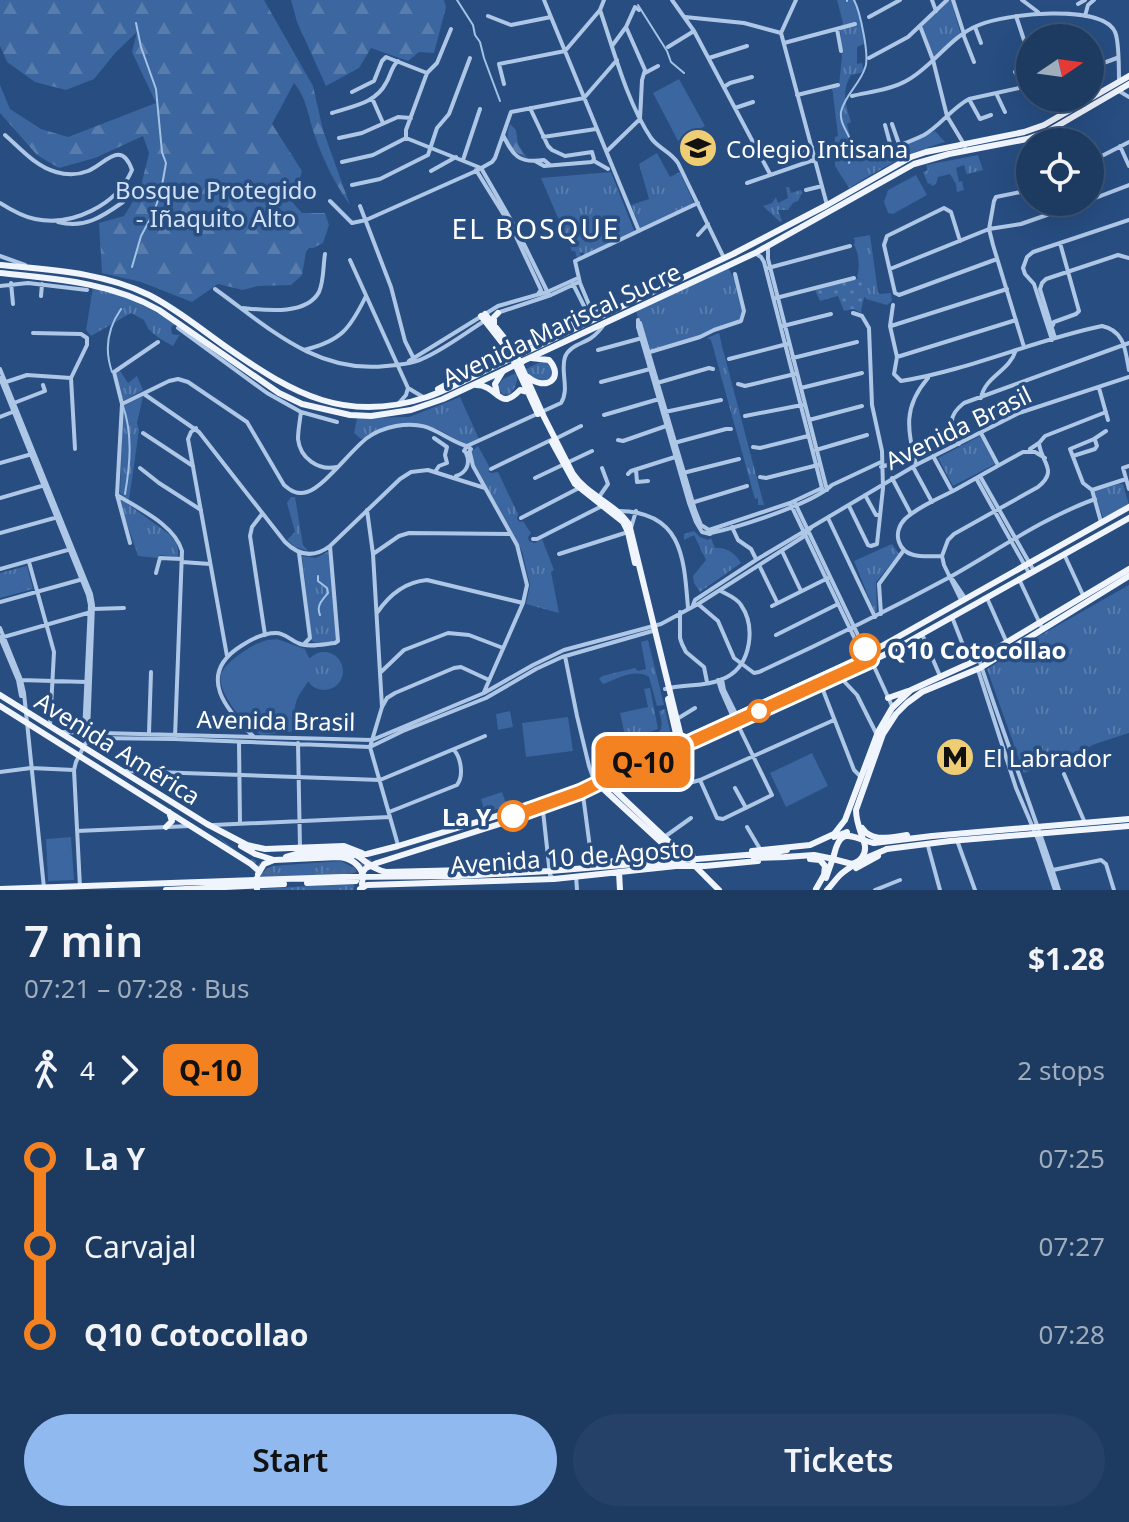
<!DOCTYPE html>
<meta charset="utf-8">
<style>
:root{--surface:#1d3a61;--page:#254167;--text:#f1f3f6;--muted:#a0adbd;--line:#3b5476;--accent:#90b9f0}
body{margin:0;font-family:"Noto Sans",sans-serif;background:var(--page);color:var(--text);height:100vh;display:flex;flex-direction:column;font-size:30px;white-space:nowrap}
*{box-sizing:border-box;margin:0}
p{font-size:26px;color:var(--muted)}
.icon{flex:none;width:44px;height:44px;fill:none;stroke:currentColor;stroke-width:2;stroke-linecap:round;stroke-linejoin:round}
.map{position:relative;height:890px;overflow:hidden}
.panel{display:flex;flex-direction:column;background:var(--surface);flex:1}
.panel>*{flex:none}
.badge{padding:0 16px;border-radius:12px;font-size:28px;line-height:52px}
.needle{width:52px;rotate:77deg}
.fabs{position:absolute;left:1016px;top:24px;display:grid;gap:16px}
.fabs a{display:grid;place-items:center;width:88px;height:88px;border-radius:50%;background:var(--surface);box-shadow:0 8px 32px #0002,0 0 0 2px var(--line);font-size:40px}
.map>.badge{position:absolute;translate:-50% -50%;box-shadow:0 0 0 4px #fff}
.legs{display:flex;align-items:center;gap:12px;height:88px;padding:0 24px;font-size:26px}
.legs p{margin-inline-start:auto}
.headline{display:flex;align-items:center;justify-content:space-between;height:136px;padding:0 24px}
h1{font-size:44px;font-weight:600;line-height:60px}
.primary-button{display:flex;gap:16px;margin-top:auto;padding:16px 24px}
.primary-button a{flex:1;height:92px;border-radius:48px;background:var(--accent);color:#111;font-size:32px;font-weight:600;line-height:92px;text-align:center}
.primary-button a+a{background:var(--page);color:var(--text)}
ul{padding:0 24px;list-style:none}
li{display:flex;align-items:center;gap:28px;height:88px;font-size:30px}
li i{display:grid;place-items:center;width:12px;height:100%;margin:0 10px;background:currentColor}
li i::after{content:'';width:20px;height:20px;margin:-10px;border:6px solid;border-radius:50%;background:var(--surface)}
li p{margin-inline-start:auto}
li:first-child i{background:linear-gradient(#0000 50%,currentColor 0)}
li:last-child i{background:linear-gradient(currentColor 50%,#0000 0)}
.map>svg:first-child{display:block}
.grass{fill:url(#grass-dots)}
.forest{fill:url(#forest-firs)}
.park{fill:url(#park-tufts)}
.pitch{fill:#3b669f}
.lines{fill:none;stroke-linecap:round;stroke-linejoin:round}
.stream{stroke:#a3c2e7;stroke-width:2}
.major-tunnel{stroke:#476894;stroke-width:6;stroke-dasharray:6 3;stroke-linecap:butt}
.minor{stroke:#afc7e6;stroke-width:4}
.major{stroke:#f0f5fd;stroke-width:6}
.major-bridge{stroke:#f0f5fd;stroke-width:6}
.line-1-casing{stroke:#fff;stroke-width:18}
.line-1{stroke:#f58220;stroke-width:12}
.stop-1-dot{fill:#fff;stroke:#f58220;stroke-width:4}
.labels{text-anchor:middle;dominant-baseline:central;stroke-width:7;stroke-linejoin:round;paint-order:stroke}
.poi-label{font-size:24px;fill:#fff;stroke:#274d81;text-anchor:start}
.park-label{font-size:24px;fill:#d2e1f5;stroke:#274d81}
.street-label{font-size:24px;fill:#fff;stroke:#274d81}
.stop-label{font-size:24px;font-weight:bold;fill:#fff;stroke:#274d81;text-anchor:start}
.quarter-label{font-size:28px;letter-spacing:2px;fill:#fff;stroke:#274d81}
</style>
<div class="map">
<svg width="1129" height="890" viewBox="0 0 1129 890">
<defs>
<pattern id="grass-dots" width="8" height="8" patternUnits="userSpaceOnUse" patternTransform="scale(2)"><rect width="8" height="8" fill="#3b669f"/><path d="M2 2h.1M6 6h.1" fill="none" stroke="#587dad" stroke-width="1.8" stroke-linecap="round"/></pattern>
<pattern id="forest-firs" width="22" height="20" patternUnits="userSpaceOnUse" patternTransform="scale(2)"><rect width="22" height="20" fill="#3b669f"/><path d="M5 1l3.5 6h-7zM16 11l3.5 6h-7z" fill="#587dad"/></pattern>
<pattern id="park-tufts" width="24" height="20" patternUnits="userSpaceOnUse" patternTransform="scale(2)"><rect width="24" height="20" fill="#3b669f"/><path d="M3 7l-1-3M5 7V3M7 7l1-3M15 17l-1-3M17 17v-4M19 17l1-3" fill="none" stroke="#587dad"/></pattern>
</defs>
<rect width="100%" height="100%" fill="#274d81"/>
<path class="grass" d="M859 278 866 282C867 291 862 303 861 313L853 309 844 311 838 296 820 301 815 290Z"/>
<path class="forest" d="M0 0H264L313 86 323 130 350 205C335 184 323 160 315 136 308 117 307 98 294 83L272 124 302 171 293 203 302 213H325L329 225 323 243 313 248H309L306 252 302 275 291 285 258 286 243 290 218 284 192 302 141 282 102 273 99 223 124 216 140 190 149 153 143 136 95 158 59 168 37 155 0 113V85L10 109 41 129 68 137 156 103 132 52 137 32 116 52 94 79 66 90 35 82 7 62 0 46Z
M291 0H444L446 7 434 53 419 52 408 61 371 48 359 68 326 86 297 22Z
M510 124 516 130 518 144 527 158C511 151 503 142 510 124Z"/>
<path class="park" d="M837 0H854L862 22 864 44 857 47V64L862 63 864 71 860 73 851 75C841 90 846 106 851 122L847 124 853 149 851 154 834 151 835 137 838 136 832 86 839 85 842 56 840 29 843 23Z
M947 0H951L961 35 934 58 922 26Z
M935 131 945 142C905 154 884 167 849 188L835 166V157L858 160 856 157 911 142Z
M657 153 670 177 680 172 694 203 641 230 631 205 649 199 639 164Z
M978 155 983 170 967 174 964 165 956 168 959 182 962 181 964 190 957 192 956 184 950 174 938 177 936 184 932 186 930 183 928 184 923 172 928 170 926 165Z
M611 172 635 233 584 255 583 252 580 253 581 256 577 258 575 251H572L541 178Z
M786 187H789L791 193 801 190 802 193 798 201 793 203 788 210H778L782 221 780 222 763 206 772 203 776 197 778 203 788 198Z
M870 235 878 292 879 294 891 293 892 301 887 305 866 299 863 295 866 282 857 277C860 268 859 253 854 245L855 240 853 238Z
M727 266C736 281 747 303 741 321L700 337 650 352 638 320 636 309Z
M93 287 125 296 177 323 171 327 172 334 177 335 180 334 173 346C161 339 149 334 144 320L131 313 91 336 86 330Z
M719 333 722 346 764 505H758V498L755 499 711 340 707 338Z
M542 361 547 363 554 372 552 379 545 383 528 375 526 369Z
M119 369 128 383 137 376 143 390 123 401 116 371Z
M516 373C519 380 515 391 508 395L502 394 498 386 503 379Z
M143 396 137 423 139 430 129 500 120 493 123 406Z
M460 397 479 439 466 445C455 440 447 433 437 429 406 418 388 427 361 439L354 433 357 418 409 417Z
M980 436 995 464 953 486 938 458Z
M478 446 489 466V472L491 473 498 472 518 514 517 519 520 522 523 521 531 533 528 537 529 541 535 543 542 539 554 570 551 572 559 613 526 604 530 585 522 551 471 459 472 451Z
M1119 484H1123L1129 505 1103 518 1094 491Z
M118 497 169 534 177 544 178 557 160 555 157 558 138 556Z
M291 497H295L303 545 308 551 295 547 287 540 295 532 287 503Z
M694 531 700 537 708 540 711 538 715 548C727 547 735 553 741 563L700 592 694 583 693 576 706 560 694 535 684 540V534Z
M892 544 899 554 876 582 877 612 875 613 854 561Z
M329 551 337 640C331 644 318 645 312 641L302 556 316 558Z
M27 566 33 589 0 598V573Z
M1129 585V733L1098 743 1024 773 987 669 1032 640Z
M648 640 664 705 657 706 649 677C634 668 618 679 603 684L599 679 602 676 635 668 638 671 646 669 641 642Z
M305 671a19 19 0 1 1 38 0a19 19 0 1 1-38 0Z
M650 688 658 729 626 740 620 713 648 707 644 689Z
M665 709 672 739 630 758 627 747 609 753 608 749 617 746V744L656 735C665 728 661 720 659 711Z
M214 833 263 872 272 866 341 861 352 867 355 873 304 878 260 877Z
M355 883 353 890H261V889Z"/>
<path class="pitch" d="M679 79 705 126 678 141 653 93Z
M916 175 927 195 893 214 888 213 884 202 888 190Z
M734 306 738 318 719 324 715 312Z
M457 407 464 422 451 428 444 413Z
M986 453 992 465 974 475 968 462Z
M277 639 305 649C307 655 312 661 313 667 314 677 302 689 298 697 293 707 294 721 296 731L261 735C246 726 217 694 221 675 223 663 253 644 264 641 268 639 273 640 277 639Z
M510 711 513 727 498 730 496 714Z
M568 717 573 751 526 757 522 723Z
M812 753 828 786 786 807 770 773Z
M502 792 507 806 485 813 481 799Z
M71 837 74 880 48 881 46 839Z"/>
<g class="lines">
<path class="stream" d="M457 0 473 25 475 35 480 42 484 58 500 101
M847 0V1
M638 5 667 51 671 62 684 73
M851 154C856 138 839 128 841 112 844 96 860 84 865 68 870 57 860 11 854 0
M849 163 850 160
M132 267 141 236 154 212 161 191 166 163 162 152 156 89 141 47 136 23
M112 372C104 349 107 329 121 309
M123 406C133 435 130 465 125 494
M318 576V581L327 588 328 593C322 600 316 606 320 615"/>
<path class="major-tunnel" d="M250 861 273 875 282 876
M314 875 353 870 372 861"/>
<path class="minor" d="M544 0 639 231
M672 0 694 31 770 174
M796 0 781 33 827 205
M932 0 936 11
M953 0 964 34
M1022 0 1038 12
M1078 4 1085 0
M600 10C614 51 627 102 651 138 658 148 671 152 678 163L724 258
M488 16 511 25 551 17
M1016 16 1024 40
M1085 16 1088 5 1094 0
M685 17 744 23 781 33
M869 17 900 0
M920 26 933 60 947 116 965 146
M975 27 981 43
M837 29 841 51
M963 34 974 62
M784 43 855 24
M612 46 626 27
M668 47 694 31
M709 58 747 46
M869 58 908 37 947 0
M1090 68 1117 58
M1017 70 1025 74 1017 75 1015 72Z
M645 73 658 66
M504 84 499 64 565 51 600 10 604 0
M724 87 730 83 752 77
M1119 91 1129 97
M352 92 374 81 382 61 386 57 427 73
M996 93 1005 112
M797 95 838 85
M852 96C869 92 890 90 906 81 933 67 950 36 979 25 1004 14 1102 3 1115 32 1119 40 1119 72 1119 82
M372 98 383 123
M969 99 980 119 991 115
M530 108 548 146 552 150 565 156 592 152 594 159 592 162 544 166 535 161
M735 108 753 102
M332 113C352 106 375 104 386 83 391 75 391 67 398 61
M892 124 899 144
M885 125 891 147
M503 135C513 155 518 164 544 160L550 165
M543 137 596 129
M339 138 362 133 398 117 411 118
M406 138 481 168 519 234 549 295
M406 138V130L427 73 437 63 451 29
M1120 146 1129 166
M607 151 640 119 642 80 645 70 626 27 635 7 639 10
M790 155 812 147
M463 160 480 109
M594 161 608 169
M342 162 373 155 406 138
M1090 162 1129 142
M476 170 512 228 541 290 538 294
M431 171 456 157
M747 183 825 156C836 154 846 157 857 157 872 156 910 142 924 135 941 125 952 108 969 99L1028 86 1025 74
M352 185 380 179 428 155 437 128 449 114 470 58
M806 190 822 186
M1090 200 1129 185
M330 201 352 223 366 220 476 171 492 162 495 158 511 112 584 98 617 60
M0 203C11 210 23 217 35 219 72 227 117 205 132 170 121 139 105 164 88 171 78 175 66 175 56 172 36 167 20 148 5 135
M360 206 391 287 405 341 414 359
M58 222C84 229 102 217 123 202
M698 235 708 224
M960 241 951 212 944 208 887 236 884 245 895 293 899 295 997 259
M768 246V259L827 490
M755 253 761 257 764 262 823 492
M0 256 25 265
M350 260 408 388 423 397
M768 268 850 246
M890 269 989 229 1021 224 1084 202
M11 283 13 304
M573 284 586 310 587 315 581 325
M0 286 28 283 87 290
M215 289C268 327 316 374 386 366 397 365 412 364 422 359 445 349 465 333 486 320
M41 296 42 284
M776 298 854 278
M893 305 890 326 897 357 894 374 901 381C970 370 1034 340 1102 326 1125 331 1125 350 1129 370
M243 308C264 310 306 316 319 292 324 281 323 266 325 254
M497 313 551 295 579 282
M605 313 590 307 580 283 575 261 698 203
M638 320V327L689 503 696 522 702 532 710 534
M640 323 695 510 701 525 709 530
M1053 325 1054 322 1076 314 1079 311 1060 243
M783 326 831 314
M891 326 1007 289
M178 328 267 393 301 412 337 422
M33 333 81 334 87 338V345L71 378 75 449
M1055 338 1040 289 1042 283 1046 279 1118 255 1129 258
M1052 340 1034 284 1025 274 1023 268 1027 257 1033 252 1129 220
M1024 347 993 245 989 229 994 201 996 197 1030 190
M304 350C341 341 350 329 366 296
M598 350 642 338
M650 352 700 337 714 330 741 321 744 311 735 274
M897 357 1016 320
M793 358 857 342
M729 359 787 344
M409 361 498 306 547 292 578 278
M0 369 91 594 93 605 88 732
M0 378 88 595 90 605 84 733
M6 382 27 375 71 378
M601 382 650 369
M657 383 709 368 713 369
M738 384 745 386 795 374
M801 388 862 373
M1099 388 1108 420
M144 394 199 432 285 542C299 556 314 558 330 546L400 479 411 472 428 470 485 488
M981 398C985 376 1009 372 1016 350
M14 403 45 391 43 385
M399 403 406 395 408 388
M122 404 169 381 178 379 188 382 247 422 284 485C291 491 297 495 307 492 324 487 351 450 367 438 375 432 386 428 396 426 431 420 438 436 466 446
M301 412C300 420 298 430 298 439 300 458 318 471 337 467
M665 412 721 400
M604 415 659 399
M745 416 802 405
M0 417 15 411
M809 420 862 406
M196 428 191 432 188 439 227 656
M143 433 193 466
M981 433 998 465
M434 438 447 447 445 455 447 463 439 466 435 472
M555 439 581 426
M618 440 623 441 666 426
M674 443 726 429H731
M959 444C951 426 946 417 964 403L1129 343
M467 446 561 403C570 389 560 372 565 357 569 346 582 344 591 338 597 334 601 329 605 323
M467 446 471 449 468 454 464 451Z
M753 447 760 448 808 436
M1030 449 1039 443 1045 436 1106 412
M816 450 867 435
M470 453 473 466 517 545 527 585 523 603 484 692
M933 456 952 491
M1073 456 1095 449 1097 446 1095 440
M0 463 32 454
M916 465C908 430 902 408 928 378
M1129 466 1123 468 1129 489
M881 467 900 461
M913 467 932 502
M140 468 159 483 201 510
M491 469 551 440
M636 470 637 482 648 481
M683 473 739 459
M628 474 631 471 675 457
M456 476C466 473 471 464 466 453
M980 476 1034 571
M760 477 766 478 818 465
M535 478 592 451
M892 478 911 514
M976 478 1029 573
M1092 490 1126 479
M117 495C139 509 175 525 182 551L175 737
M865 495 876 515H879
M599 497 608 484 602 468
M0 498 45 485
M794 501 867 654
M691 503 747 486
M790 503 863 656
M849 506 868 545 871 546 877 544 883 488 882 451 872 405 869 328 862 316 853 313
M367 510 373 554 382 707 370 747 398 845
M619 511C682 512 684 557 688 608
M262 514 252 527 250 536 265 635
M521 518 579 488
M828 518 875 617
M1101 522 1092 490 1083 483 1070 449 1094 439 1106 431
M732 527 738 540 751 549 756 559
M709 530 790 503 822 488
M0 533 58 517
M711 533C739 527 812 504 832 485L881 462
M533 539H537L602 506
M130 543 117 495 122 404 114 372 158 342
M782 551 801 591
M299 553 310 638 305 643
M373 554 399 536 409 533 511 534
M559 554 628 532 631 528 636 511
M1064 554 1083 595
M942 556C927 556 905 560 899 542 896 534 899 525 905 519 918 507 937 499 953 491 977 478 1000 464 1023 452H1035L1045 458
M29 562 54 652 50 726
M182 562 210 564
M759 565 777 602
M0 569 71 549
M156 573 160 558 182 559
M1019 579 1042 628
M953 580 965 598
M987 598 1007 643
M961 600 944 565 942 556 948 540 954 534 1038 487C1059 470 1041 463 1039 443
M0 602 83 579
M698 604 718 621 734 658 754 673 759 672C824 642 887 611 950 577 998 550 1043 518 1095 499
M693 605 695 600 756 560 916 465 1019 413 1129 377
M772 606 828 578
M93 609 124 608
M680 612V638L682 644 686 652 704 667 707 682
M377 613C389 595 405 582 427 580L523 603
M881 614 879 584 904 550
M952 617 970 663
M0 628 21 680 24 693 44 888
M922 634 940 676
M776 635 838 604
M0 637 18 680 21 696
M0 638 91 612
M565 656 577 716 589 766 594 780
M979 659C1004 737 1034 812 1059 890
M872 662 893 708
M978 670 1016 788 1039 842 1055 890
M381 672 404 650 448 633 469 635 503 648
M840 677 857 695 877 735
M722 679 724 690 736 714
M20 680 87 682
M718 680 721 690 732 715
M821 685 854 770 861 777
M665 689C685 684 709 687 727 677 751 664 756 627 741 605 737 598 728 595 721 591
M382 707 387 698 395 693 454 668 461 667 489 680
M677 719 695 708
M62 732 372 740 484 693 533 665 564 650 661 624 698 604 803 537 811 528
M149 733 151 672
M254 737C227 711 195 675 241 646 250 640 264 633 276 633 285 633 290 640 298 643 307 648 324 644 335 643L338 641 330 546
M239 742 240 823
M298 743 300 848
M85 744 90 740 96 738 174 739 370 747 403 731 486 698 536 669 562 657 656 630
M126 771 380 780 485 736
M0 772 31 768 74 770
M1064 774 1085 823
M700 780 717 818 723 819 772 795 738 725
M675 787 700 780 834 720
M735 788 746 808
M583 795 592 863
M543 811 550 875 554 879
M389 812 457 785C464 776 461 758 454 750
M213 825 390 817
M747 827 760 849
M77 831 190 826
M663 838 691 818
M958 843 975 890
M928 846 940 890
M1053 870 1101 860 1106 864 1114 890
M576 876 577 890
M80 887 74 770 76 762 83 748
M875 890 900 880"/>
<path class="major" d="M0 265C50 270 102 272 149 295 177 309 203 331 229 349 294 394 346 424 427 397 452 388 475 375 499 364
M0 273C55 279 110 282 159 310L279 393 302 404 350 415 371 416 411 410 443 399 503 371
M485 314 514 350 544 417 573 474C587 495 614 503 629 524L682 741
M481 316 510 353 538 414
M494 325V317L498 313
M512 351 570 324 577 327
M527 351 733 254 827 205 911 157 926 152 1024 132 1044 125 1129 76
M523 361 755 253 914 164 949 154 1027 139 1047 132 1129 84
M528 377C546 392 565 378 549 360L531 358
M476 385C499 385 498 413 520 390L528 392
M438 389 499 355 503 350V342
M497 393 495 384 503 371
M552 442 575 484 623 522 628 532 635 563
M0 695 207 824 247 845 265 849 344 846 362 853
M888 698 908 691
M668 699 678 742
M0 706 251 864 259 871
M606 782 682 854
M599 785 676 856
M166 827 172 821 169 812
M862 828C872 843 891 837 907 835
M834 837 847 832
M874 843 932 836 1129 819
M241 846 255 854 274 860
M887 849 950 841 1129 826
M752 851 810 845 834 834 845 820 878 732 892 708 911 690 979 659 1129 569
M286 857 300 853 349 851
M338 857 367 854 398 846 542 802 599 778 864 656 1129 507
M785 857 814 855 829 858
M754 858 787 857
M810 859 820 860 825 866 824 875 816 889
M593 863 693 854
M693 864 719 890
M856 868 878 856
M386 872 506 869
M619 872 620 890
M362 873 366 868 377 863 543 810 583 795 653 761 738 725 888 653 1129 518
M258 874 264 864 274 860 338 857C350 858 359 863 363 875
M826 878 834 855
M307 883 356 881
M0 889 342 877 458 876 550 871 769 853 787 850
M360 889 367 885 554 879 676 866H705L758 861
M166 890 284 884
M827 890C832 885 835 880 840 875 850 865 870 860 864 842 860 830 856 822 856 810L883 734 896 714 907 703 922 692 980 668 1129 576"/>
<path class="major-bridge" d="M499 364 527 351
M503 371 523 361
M349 851C363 857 370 869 386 872
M834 855C841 824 853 839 874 843
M829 858 852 864 887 849
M257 878V889
M362 884 363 875"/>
</g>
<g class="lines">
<defs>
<path id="line-1" d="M513 816 580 792 648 759 693 741 871 660 865 649"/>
</defs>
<use href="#line-1" class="line-1-casing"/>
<use href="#line-1" class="line-1"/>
</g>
<defs>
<symbol id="university-disc" viewBox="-11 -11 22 22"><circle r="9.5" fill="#efcd74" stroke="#274d81"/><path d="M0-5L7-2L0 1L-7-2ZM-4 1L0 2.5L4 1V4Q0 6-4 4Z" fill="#111"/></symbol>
<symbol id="metro-disc" viewBox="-11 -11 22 22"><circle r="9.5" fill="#efcd74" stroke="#274d81"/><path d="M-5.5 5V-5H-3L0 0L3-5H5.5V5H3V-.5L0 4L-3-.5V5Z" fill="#111"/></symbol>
</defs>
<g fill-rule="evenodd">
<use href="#university-disc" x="676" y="126" width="44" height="44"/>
<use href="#metro-disc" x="933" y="735" width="44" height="44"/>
</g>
<g class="stop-1-dot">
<circle cx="865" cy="649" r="14"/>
<circle cx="759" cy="711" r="10"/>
<circle cx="513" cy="816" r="14"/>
</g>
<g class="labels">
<g class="poi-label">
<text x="726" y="148">Colegio Intisana</text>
<text x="983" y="757">El Labrador</text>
</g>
<g class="park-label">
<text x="216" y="189">Bosque Protegido<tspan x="216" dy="28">- Iñaquito Alto</tspan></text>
</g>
<g class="street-label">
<text transform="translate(561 324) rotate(-25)">Avenida Mariscal Sucre</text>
<text transform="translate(958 427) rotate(-26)">Avenida Brasil</text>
<text transform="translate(276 720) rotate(1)">Avenida Brasil</text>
<text transform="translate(118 748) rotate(32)">Avenida América</text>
<text transform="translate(572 856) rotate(-4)">Avenida 10 de Agosto</text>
</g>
<g class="stop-label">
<text x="887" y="649">Q10 Cotocollao</text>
<text x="491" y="816" text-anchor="end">La Y</text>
</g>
<g class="quarter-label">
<text x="536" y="228">EL BOSQUE</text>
</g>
</g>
</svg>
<div class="fabs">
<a><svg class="needle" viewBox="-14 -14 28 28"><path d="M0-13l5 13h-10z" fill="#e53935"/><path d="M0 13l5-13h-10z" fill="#a0adbd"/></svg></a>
<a><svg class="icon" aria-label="locate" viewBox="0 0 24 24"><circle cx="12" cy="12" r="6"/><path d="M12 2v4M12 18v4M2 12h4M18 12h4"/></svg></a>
</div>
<b class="badge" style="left:643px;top:762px;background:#f58220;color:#111">Q-10</b>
</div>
<section class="panel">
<div class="headline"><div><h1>7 min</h1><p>07:21 – 07:28 · Bus</p></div><b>$1.28</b></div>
<div class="legs"><svg class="icon" aria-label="walk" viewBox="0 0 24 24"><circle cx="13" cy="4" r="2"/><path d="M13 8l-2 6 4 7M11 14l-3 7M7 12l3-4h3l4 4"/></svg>4<svg class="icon" aria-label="forward" viewBox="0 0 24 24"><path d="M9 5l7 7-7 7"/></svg><b class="badge" style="background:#f58220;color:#111">Q-10</b><p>2 stops</p></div>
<ul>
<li><i style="color:#f58220"></i><b>La Y</b><p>07:25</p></li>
<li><i style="color:#f58220"></i><span>Carvajal</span><p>07:27</p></li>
<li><i style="color:#f58220"></i><b>Q10 Cotocollao</b><p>07:28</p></li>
</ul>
<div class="primary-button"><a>Start</a><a>Tickets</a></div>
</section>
